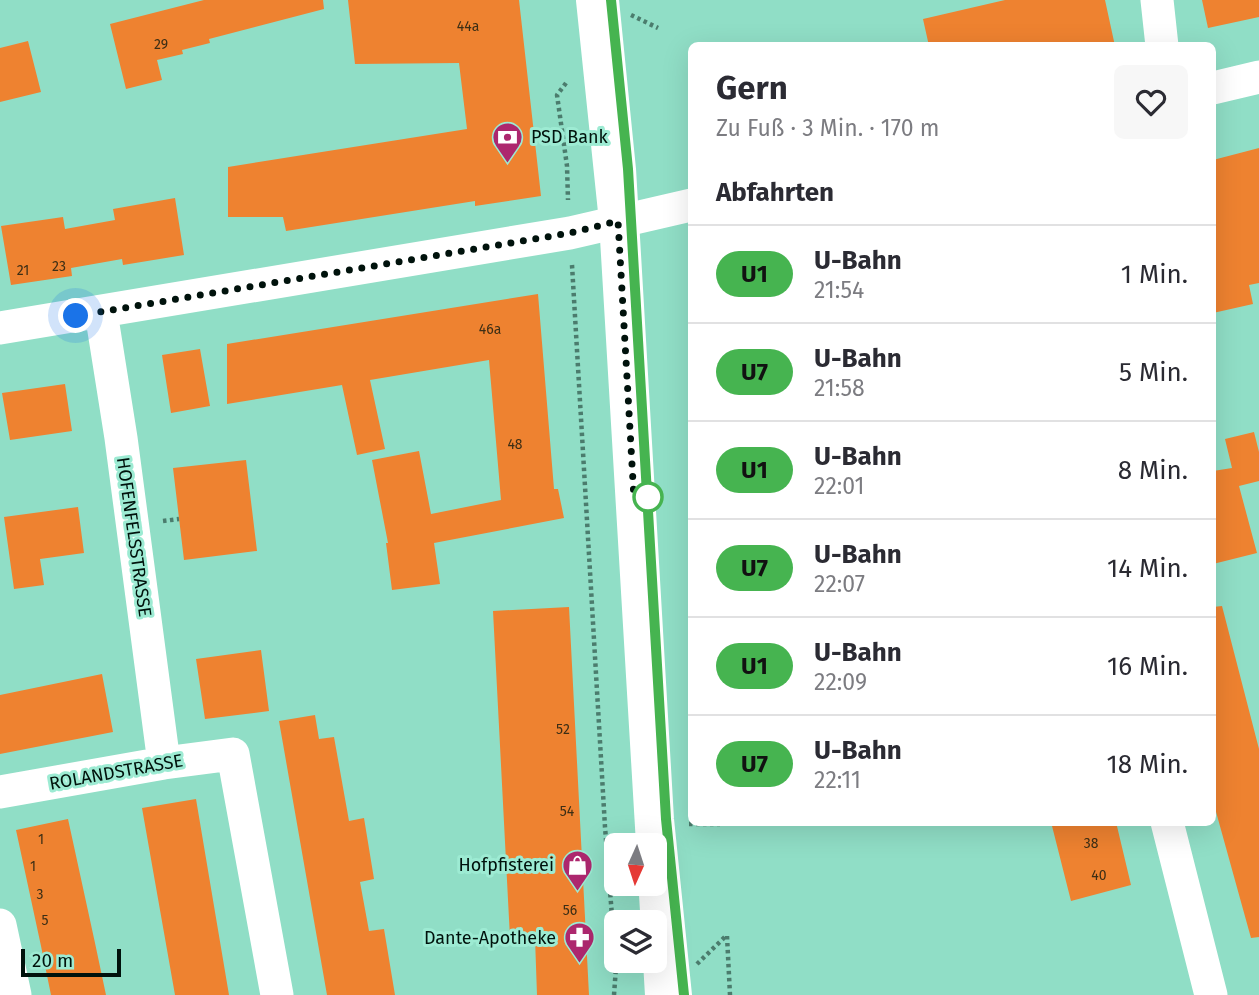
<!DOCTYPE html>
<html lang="de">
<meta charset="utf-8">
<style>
:root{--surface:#fff;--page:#f7f7f7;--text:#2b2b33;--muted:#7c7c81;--line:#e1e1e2}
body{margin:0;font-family:"Fira Sans",sans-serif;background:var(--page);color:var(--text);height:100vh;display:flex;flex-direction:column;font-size:26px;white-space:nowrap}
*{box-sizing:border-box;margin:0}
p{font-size:23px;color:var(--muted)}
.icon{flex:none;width:38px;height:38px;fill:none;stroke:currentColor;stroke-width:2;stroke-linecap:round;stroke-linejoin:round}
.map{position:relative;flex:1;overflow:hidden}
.side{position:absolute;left:688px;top:42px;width:528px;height:784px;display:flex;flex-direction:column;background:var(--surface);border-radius:10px;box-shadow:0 7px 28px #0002}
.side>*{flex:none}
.badge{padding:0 14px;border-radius:23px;font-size:24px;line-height:46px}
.needle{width:46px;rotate:183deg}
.fabs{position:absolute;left:604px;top:833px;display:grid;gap:14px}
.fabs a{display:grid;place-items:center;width:63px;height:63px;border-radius:10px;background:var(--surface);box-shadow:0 7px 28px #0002;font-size:35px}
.scale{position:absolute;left:21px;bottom:18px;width:100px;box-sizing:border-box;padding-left:7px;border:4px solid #00120c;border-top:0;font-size:19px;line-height:24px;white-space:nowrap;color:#00120c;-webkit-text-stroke:5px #9debd3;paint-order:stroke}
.you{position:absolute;width:35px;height:35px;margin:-18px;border:5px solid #fff;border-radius:50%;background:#1a73e8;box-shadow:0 0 0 10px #1a73e833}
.map>.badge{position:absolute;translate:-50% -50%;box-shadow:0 0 0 4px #fff}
h2{padding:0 28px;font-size:26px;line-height:63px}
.round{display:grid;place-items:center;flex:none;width:74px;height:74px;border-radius:10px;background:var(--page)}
.overview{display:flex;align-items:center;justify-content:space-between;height:119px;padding:0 28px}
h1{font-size:33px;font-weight:700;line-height:52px}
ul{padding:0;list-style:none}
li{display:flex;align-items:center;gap:21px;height:98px;padding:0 28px;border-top:2px solid var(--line)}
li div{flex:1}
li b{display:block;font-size:26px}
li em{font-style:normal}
li .badge{min-width:77px;font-weight:700;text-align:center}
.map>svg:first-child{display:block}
.building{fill:#ee8230}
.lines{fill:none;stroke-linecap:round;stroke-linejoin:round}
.path{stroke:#4b7c6d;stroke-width:4.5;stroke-dasharray:3.5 3.5;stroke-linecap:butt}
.street{stroke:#fff;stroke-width:33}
.secondary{stroke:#fff;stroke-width:38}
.line-casing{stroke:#fff;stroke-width:16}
.line{stroke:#46b450;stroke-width:10}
.walk{stroke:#00120c;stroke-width:7;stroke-dasharray:0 12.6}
.stop-dot{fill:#fff;stroke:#46b450;stroke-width:3.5}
.labels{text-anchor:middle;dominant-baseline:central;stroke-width:6;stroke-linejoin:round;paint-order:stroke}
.number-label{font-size:14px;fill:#3c2e15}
.poi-label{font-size:18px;fill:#00120c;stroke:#9debd3;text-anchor:end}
.street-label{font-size:18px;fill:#00120c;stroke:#9debd3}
</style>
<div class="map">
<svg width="1259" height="995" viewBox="0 0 1259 995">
<rect width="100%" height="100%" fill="#90dec6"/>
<path class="building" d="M204 0H323L324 9 209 39 210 43 182 50 183 54 157 60 162 80 126 89 110 24Z
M348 0H519L541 196 475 206V201L286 231 283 217H228V167L467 129 459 63 355 64Z
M1005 0H1105L1115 46H929L923 19Z
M1202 0H1259V17L1208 28Z
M28 41 41 92 0 102V48Z
M1259 148V283L1249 285 1253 304 1213 313V160Z
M175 198 184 255 123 265 122 259 71 268 72 276 11 285 1 226 63 217 65 229 115 220 113 209Z
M538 294 554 489H558L564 518 434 543 440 584 392 590 386 543H388L372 460 419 451 431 514 501 500 489 360 370 380 385 449 357 455 342 385 227 404V344Z
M200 349 210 406 171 413 162 355Z
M65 384 72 431 10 440 2 393Z
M1254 432 1259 452V481L1239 486 1257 553 1213 564V471L1232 468 1225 439Z
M246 460 257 551 184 560 173 468Z
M78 507 84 553 40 559 44 585 14 589 4 517Z
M1222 606 1259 749V937L1251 938 1213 801V607Z
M569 607 589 995H537L535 938H510L493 611Z
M261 650 269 711 205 719 196 659Z
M102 674 113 732 0 754V695Z
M315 715 319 739 334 737 349 821 364 818 374 879 360 882 369 931 384 929 395 995H327L279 721Z
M196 799 215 912 229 995H175L142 808Z
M68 819 95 943 106 995H51L41 946 16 830Z
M1051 822H1116L1131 885 1071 901Z"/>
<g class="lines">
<path class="path" d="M631 15 658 28
M566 83 557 95 567 166 568 200
M572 265 605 827 616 967 614 995
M163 521 179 519
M689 824H720
M727 936 730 995
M697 964 727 935"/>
<path class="street" d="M1157 0 1162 46
M1213 88 1259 77
M101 312 121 438 164 763
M0 328 570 233 691 205
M0 792 164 763 233 754 277 995
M1167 822 1211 995
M0 925 15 995"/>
<path class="secondary" d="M595 0 618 221 664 995"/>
</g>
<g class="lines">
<defs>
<path id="line" d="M611 0 628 169 666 819 684 995"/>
</defs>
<use href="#line" class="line-casing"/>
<use href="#line" class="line"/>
<path class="walk" d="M76 316 570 233 618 221 634 499 648 497"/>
</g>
<defs>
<symbol id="bank-pin" viewBox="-11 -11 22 30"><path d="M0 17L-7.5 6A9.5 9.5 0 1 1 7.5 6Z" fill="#ad276e" stroke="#9debd3"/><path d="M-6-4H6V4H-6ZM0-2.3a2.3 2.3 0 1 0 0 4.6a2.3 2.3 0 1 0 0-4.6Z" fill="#fff"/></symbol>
<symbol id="shop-pin" viewBox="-11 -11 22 30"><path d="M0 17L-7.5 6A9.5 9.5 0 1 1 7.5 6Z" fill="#ad276e" stroke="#9debd3"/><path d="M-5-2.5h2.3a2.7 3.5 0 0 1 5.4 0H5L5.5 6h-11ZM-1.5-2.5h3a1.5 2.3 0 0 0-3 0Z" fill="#fff"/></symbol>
<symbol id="pharmacy-pin" viewBox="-11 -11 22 30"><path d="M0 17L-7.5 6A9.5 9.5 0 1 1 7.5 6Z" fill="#ad276e" stroke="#9debd3"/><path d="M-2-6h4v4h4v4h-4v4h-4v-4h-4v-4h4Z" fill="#fff"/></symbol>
</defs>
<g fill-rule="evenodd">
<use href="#bank-pin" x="490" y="120" width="35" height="47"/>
<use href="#shop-pin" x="560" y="848" width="35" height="47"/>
<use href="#pharmacy-pin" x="562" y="920" width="35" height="47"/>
</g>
<circle class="stop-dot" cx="648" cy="497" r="14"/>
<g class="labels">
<g class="number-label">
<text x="468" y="26">44a</text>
<text x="161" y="44">29</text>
<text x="59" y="266">23</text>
<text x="23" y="270">21</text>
<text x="490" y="329">46a</text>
<text x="515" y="444">48</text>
<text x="563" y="729">52</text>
<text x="567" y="811">54</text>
<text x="41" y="839">1</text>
<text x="1091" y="843">38</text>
<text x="33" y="866">1</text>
<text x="1099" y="875">40</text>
<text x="40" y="894">3</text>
<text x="570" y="910">56</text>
<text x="45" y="920">5</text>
</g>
<g class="poi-label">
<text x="531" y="137" text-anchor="start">PSD Bank</text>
<text x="554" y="865">Hofpfisterei</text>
<text x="556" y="938">Dante-Apotheke</text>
</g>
<g class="street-label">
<text transform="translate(134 537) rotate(82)">HOFENFELSSTRASSE</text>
<text transform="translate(116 772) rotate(-10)">ROLANDSTRASSE</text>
</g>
</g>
</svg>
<div class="fabs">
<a><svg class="needle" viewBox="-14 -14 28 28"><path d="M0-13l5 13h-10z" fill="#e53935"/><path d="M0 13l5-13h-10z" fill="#7c7c81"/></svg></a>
<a><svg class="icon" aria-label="layers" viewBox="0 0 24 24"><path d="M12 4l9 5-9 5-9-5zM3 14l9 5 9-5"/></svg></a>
</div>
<div class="scale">20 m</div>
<div class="you" style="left:76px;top:316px"></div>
<section class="side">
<div class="overview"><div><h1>Gern</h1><p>Zu Fuß · 3 Min. · 170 m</p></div><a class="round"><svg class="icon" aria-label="heart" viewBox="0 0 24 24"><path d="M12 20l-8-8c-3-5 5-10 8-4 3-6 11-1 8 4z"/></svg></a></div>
<h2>Abfahrten</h2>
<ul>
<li><span class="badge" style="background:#46b450;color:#111">U1</span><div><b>U-Bahn</b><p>21:54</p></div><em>1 Min.</em></li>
<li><span class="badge" style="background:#46b450;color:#111">U7</span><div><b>U-Bahn</b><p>21:58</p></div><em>5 Min.</em></li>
<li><span class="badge" style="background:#46b450;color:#111">U1</span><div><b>U-Bahn</b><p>22:01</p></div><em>8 Min.</em></li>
<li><span class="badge" style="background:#46b450;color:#111">U7</span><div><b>U-Bahn</b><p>22:07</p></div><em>14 Min.</em></li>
<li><span class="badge" style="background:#46b450;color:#111">U1</span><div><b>U-Bahn</b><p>22:09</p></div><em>16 Min.</em></li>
<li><span class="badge" style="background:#46b450;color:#111">U7</span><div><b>U-Bahn</b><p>22:11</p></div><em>18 Min.</em></li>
</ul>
</section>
</div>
